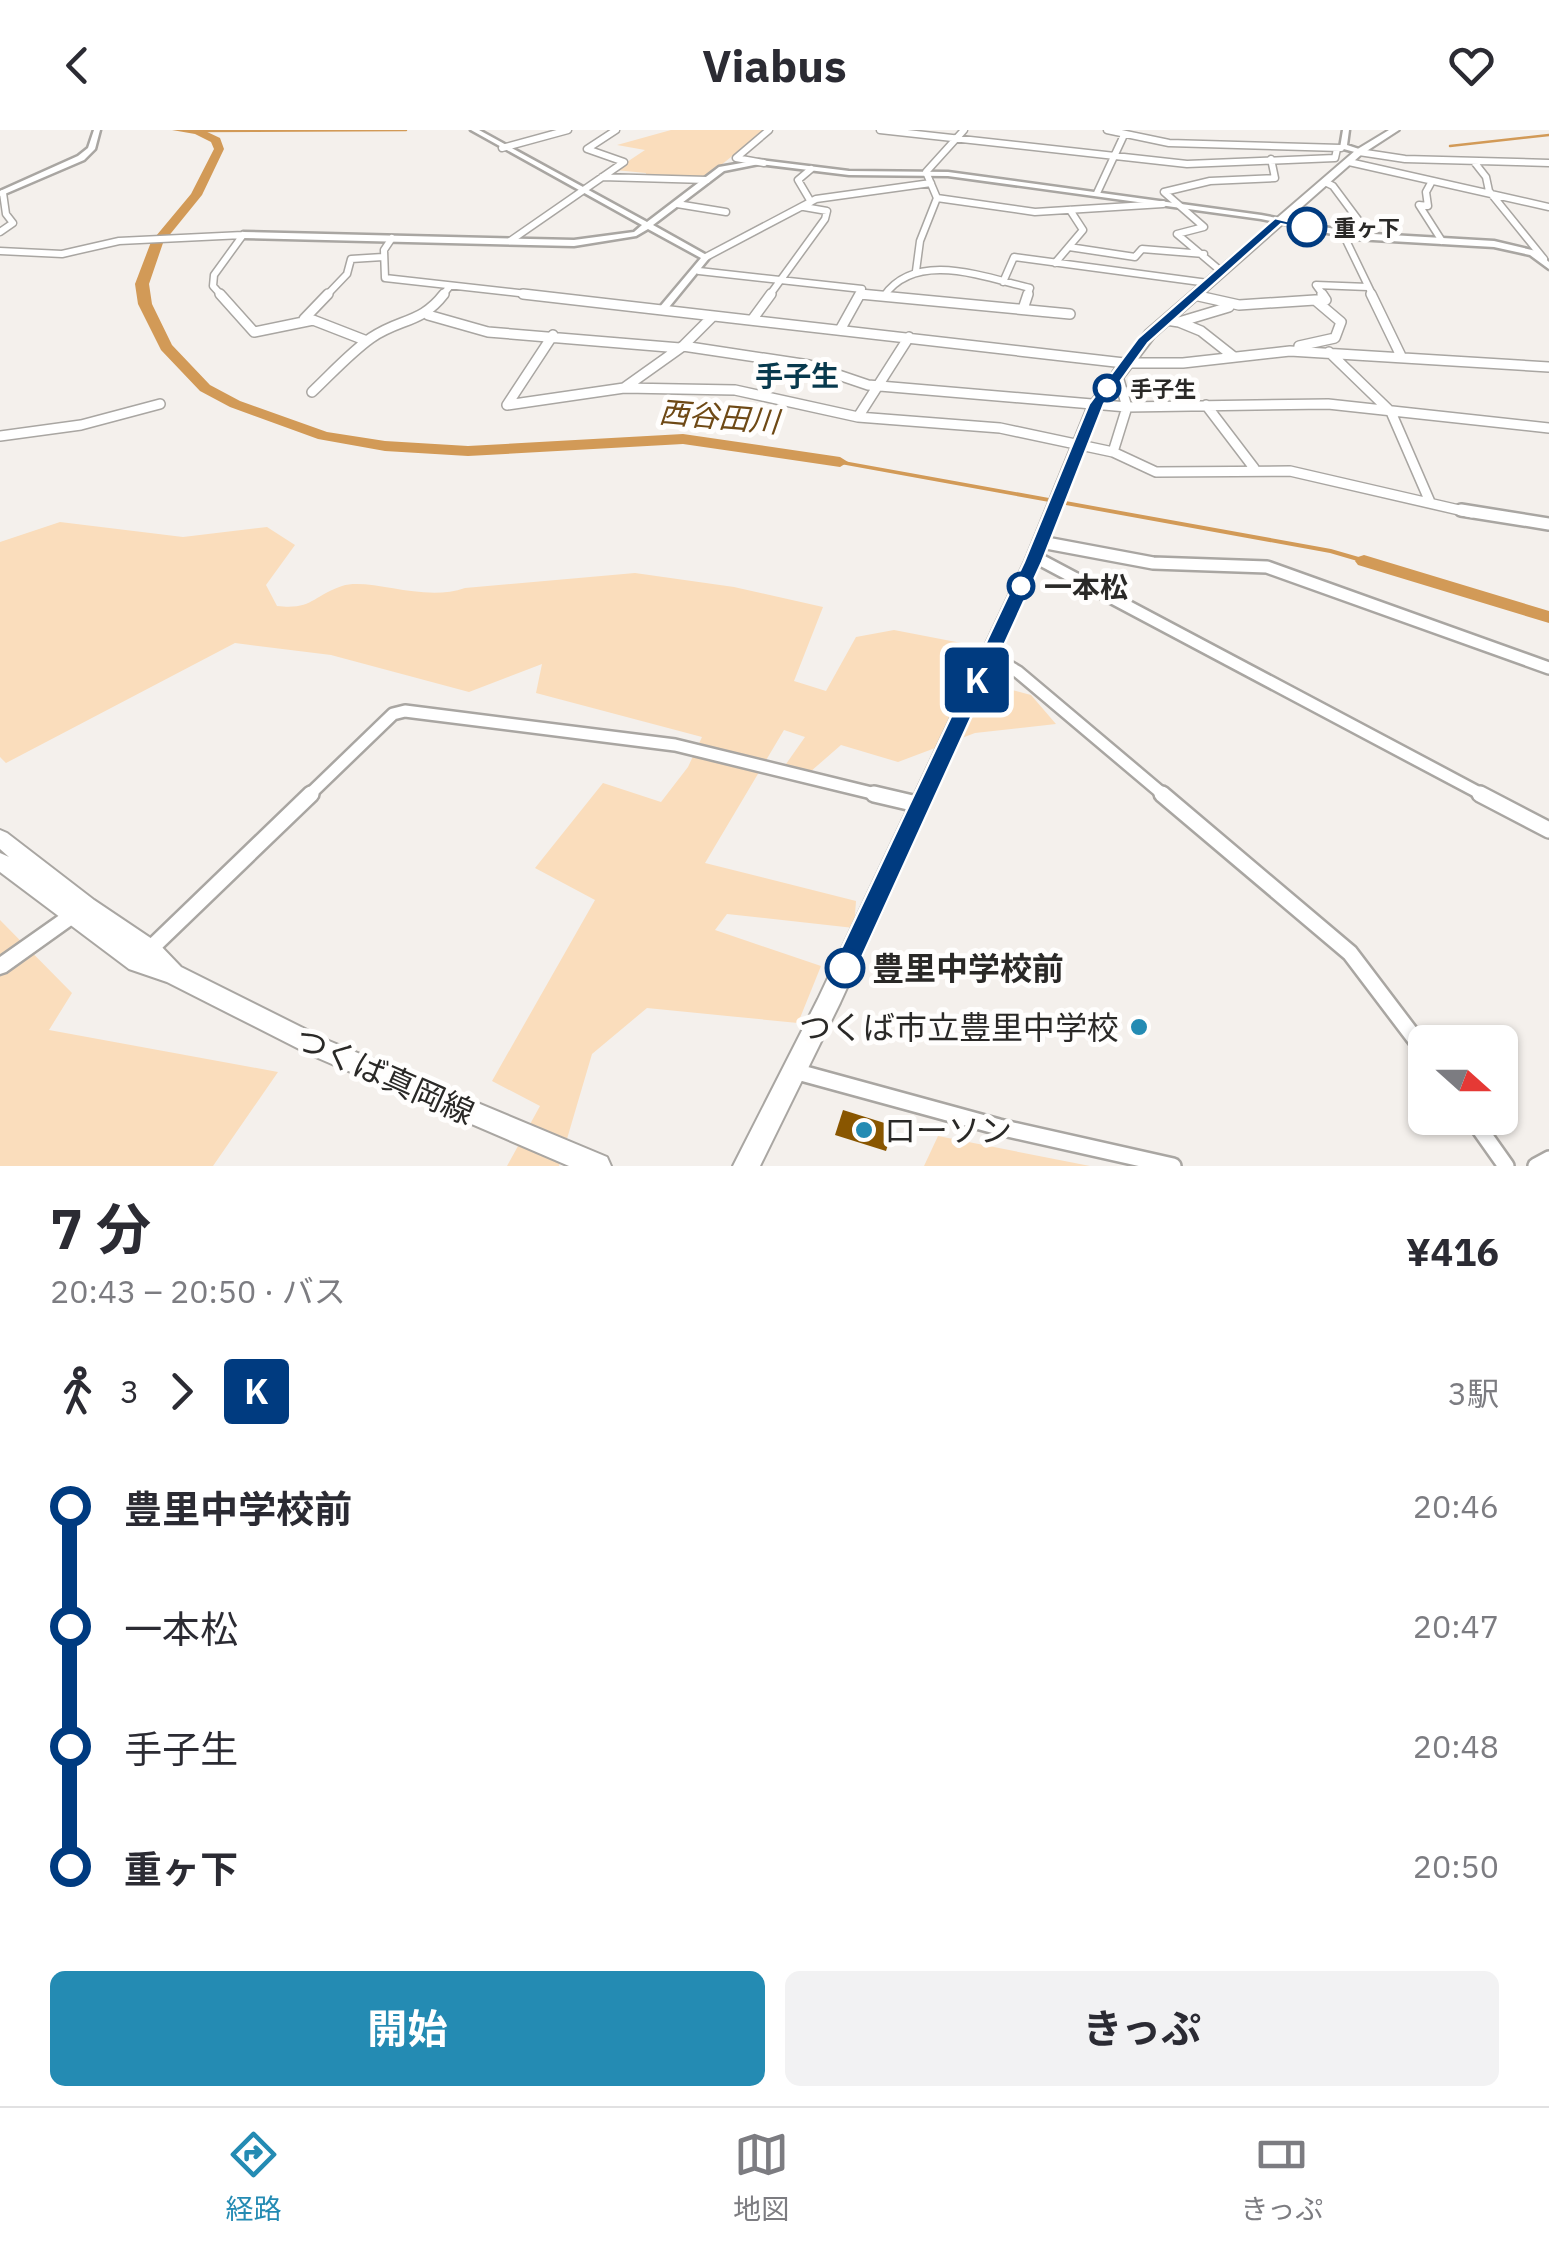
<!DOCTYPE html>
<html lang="ja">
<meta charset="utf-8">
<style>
:root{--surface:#fff;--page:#f2f2f3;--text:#2b2b33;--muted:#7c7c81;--line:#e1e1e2;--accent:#248bb3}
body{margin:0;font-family:"IBM Plex Sans","Noto Sans JP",sans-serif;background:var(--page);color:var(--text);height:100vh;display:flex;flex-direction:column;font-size:38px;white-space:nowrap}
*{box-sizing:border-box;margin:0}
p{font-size:32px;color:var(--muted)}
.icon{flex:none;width:55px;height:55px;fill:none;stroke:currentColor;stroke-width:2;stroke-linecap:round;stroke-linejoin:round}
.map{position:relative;height:1036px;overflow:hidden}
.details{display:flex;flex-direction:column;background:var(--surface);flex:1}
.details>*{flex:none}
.badge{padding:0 20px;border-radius:8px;font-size:35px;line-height:65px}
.needle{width:65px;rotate:111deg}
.controls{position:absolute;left:1408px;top:895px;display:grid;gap:20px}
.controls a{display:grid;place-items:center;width:110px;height:110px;border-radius:15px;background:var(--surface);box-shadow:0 2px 8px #0004;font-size:50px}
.map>.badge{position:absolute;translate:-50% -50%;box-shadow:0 0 0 5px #fff}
.legs{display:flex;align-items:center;gap:15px;height:110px;padding:0 50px;font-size:32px}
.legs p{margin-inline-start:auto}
.summary{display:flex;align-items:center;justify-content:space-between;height:170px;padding:0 50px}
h1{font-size:55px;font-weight:700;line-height:75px}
.action{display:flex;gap:20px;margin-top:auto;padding:20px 50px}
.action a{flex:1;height:115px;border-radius:15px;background:var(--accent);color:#fff;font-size:40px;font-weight:700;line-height:115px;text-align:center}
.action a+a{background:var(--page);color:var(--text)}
ul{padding:0 50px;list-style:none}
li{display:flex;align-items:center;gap:35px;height:120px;font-size:38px}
li i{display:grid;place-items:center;width:15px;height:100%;margin:0 12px;background:currentColor}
li i::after{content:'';width:25px;height:25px;margin:-12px;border:8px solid;border-radius:50%;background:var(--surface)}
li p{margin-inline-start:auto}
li:first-child i{background:linear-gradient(#0000 50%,currentColor 0)}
li:last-child i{background:linear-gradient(currentColor 50%,#0000 0)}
header{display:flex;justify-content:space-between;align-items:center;height:130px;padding:0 50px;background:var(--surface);font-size:45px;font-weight:700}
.tab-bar{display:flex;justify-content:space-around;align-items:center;height:140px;border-top:2px solid var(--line);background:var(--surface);font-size:28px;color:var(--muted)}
.tab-bar a{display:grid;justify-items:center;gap:5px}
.tab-bar .on{color:var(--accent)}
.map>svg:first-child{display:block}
.green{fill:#faddbc}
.water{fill:#d29a57}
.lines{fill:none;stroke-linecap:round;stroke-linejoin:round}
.stream{stroke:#d29a57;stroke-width:2.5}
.river{fill:#d29a57;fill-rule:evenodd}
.building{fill:#895600}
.minor-far3-casing{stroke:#a9a6a2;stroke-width:9}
.minor-far2-casing{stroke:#a9a6a2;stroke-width:12}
.minor-far1-casing{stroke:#a9a6a2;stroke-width:16}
.minor-casing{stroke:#a9a6a2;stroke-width:20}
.tertiary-casing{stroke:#a9a6a2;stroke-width:5}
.primary-casing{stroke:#a9a6a2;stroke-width:4}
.minor-far3{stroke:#fff;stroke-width:6}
.minor-far2{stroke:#fff;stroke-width:9}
.minor-far1{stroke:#fff;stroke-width:11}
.minor{stroke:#fff;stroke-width:15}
.tertiary{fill:#fff;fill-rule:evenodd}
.primary{fill:#fff;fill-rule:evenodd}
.line-1{fill:#003b80;stroke:#fff;stroke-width:2.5}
.stop-1-dot{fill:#fff;stroke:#003b80;stroke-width:5}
.poi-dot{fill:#248bb3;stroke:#fffefd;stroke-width:4}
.labels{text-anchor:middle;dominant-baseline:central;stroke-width:10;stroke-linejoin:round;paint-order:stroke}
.far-stop-label{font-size:22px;font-weight:bold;fill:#2a2927;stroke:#fffefd;text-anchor:start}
.far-quarter-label{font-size:28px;font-weight:bold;fill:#07394d;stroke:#fffefd}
.stop-label{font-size:28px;font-weight:bold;fill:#2a2927;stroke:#fffefd;text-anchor:start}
.water-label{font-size:30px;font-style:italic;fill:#6e4915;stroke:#fffefd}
.near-stop-label{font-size:32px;font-weight:bold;fill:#2a2927;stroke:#fffefd;text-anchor:start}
.near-poi-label{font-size:32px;fill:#2a2927;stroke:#fffefd;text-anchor:end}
.near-street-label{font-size:32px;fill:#2a2927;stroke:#fffefd}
</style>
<header><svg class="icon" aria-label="back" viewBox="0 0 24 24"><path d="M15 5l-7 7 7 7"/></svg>Viabus<svg class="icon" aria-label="heart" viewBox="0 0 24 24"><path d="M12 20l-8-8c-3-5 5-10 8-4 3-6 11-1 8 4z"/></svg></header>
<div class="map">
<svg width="1549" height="1036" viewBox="0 0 1549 1036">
<rect width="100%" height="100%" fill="#f4f0ec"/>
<path class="green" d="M671 0H765L706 47 645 48 646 43 615 40 645 20 617 15Z
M60 392 183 407 267 397 295 415 266 455 277 476C313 480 312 466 342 456 370 447 423 473 465 458L635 443 734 457 823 477 794 551 826 561 856 507 894 500 977 516 962 547 1031 565 1056 594 975 603 898 632 841 615 810 642 786 634 805 607 784 600 705 733 856 771 854 798 727 784 715 800 821 836 798 893 647 878 592 924 559 1036H507L540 976 492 951 595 770 535 738 603 653 661 672 688 637 702 607 536 563 542 534 469 562 331 525 235 513 6 633 0 627V412Z
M0 790 72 863 49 900 278 942 213 1036H0Z
M938 1006 1090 1036H924Z"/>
<path class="water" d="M816 326 1331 419 1390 436 1388 440 1330 423 813 329Z"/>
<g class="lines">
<path class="stream" d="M197 1 406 0
M1450 16 1549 5"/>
<path class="river" d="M172 0H203L220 8 224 19 202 65 163 113 149 154 152 174 172 215 210 255 240 271 327 302 385 311 468 316 683 304 840 327 848 332 840 337 683 314 468 326 385 321 318 309 230 277 200 261 161 220 138 174 135 154 151 112 191 64 214 19 211 12 195 4Z
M1364 425 1549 481V493L1358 435 1355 431 1358 427Z"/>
</g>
<path class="building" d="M843 980 894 996 886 1021 835 1005Z"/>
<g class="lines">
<defs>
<path id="minor-far3" d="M880 0 1187 34 1335 28 1337 19
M1107 0 1169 13 1341 18
M502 18 568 0
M1359 22 1405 29 1549 33
M1349 32 1549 77
M764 33 736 28 769 0
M1475 33 1486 47 1489 61 1544 129
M811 39 798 50 811 72
M602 47 707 50
M1432 51 1426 62 1428 76 1419 75 1442 111
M1325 52 1333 56 1371 107
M1097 63 1124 5
M937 68 1035 82 1163 74
M677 74 726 82
M0 102 13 93 6 84 3 63
M1343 104 1373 166
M392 108 384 120 385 148 545 166
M510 111 624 32 587 19 616 0
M1069 117 1135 127 1142 119 1204 124
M0 121 62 124 119 111 243 105
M706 127 816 69 931 53
M1055 133 1083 100 1070 80
M699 141 862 159 860 164 885 166
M916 141 920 111 937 68 926 42 964 0
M1222 142 1177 104 1204 97 1164 62 1210 51 1275 48 1271 29
M1003 152 1014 127 1208 153
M1194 165 1200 166
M222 166 213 156 214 145 243 105
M326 166 347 144 351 129 383 127
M442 166 450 156
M769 166 825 89 827 81 804 77
M884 166C916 120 984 147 1030 158L1027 166
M1324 166 1316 155 1368 157"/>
<path id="minor-far2" d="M220 164 254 202 313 190 367 211
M523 164 1124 233H1183L1290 221 1549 237
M860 164 1070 184
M1371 164 1401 226
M1194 165 1239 175 1315 170
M1023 179 1028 164
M428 185 488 202 680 218
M304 189 328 164
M752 190 771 164
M1166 190 1179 192 1229 177
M1179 192 1201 201 1234 227
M840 200 860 164
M683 216 809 235 868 255 1127 277 1328 274 1549 298
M1299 216 1335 208 1341 192 1315 170H1326L1322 164
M1329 222 1391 282 1430 372
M624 258 683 216 713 186
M312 262C331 244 350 223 371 208 400 188 421 194 444 164
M507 275 624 258 735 260 858 287 1000 298 1113 322 1156 342 1290 341 1472 383
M507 275 553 205
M1206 275 1254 338
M858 287 909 207
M0 306 81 295 160 274
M1113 322 1127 277 1117 243"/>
<path id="minor-far1" d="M1461 380 1549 394
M1041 412 1153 433 1267 437 1549 538
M1035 427 1485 666
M988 524 1018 542 1165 666
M308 666 393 584 405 581 675 615 884 666"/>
<path id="minor" d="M874 664 921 675
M1162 664 1350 823 1425 922
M1480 664 1549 700
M146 823 311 664
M794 941 999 997 1173 1036
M1472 988 1506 1036
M1536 1036 1549 1029"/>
<path id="tertiary" d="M94 0H100L95 19 84 30 0 66V61L78 26 88 18Z
M471 0H479L647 92 719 37 759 30 849 41 948 42 1261 85 1356 103 1494 111 1536 121 1549 132V139L1530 125 1494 117 1356 109 1261 89 948 46 849 45 759 34 724 41 653 95 710 127 665 182H659V178L701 128 648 99 636 106 574 116 243 108 239 105 243 102 574 110 634 102 642 95Z
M1343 0H1349L1347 15 1362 20V24L1340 18Z
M70 780 76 782 79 787 76 792 6 842 0 844V827L64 782Z"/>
<path id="primary" d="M1389 0H1399L1362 24 1154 207 1102 275 1041 431 840 873 760 1036H733L818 869 1025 431 1089 274 1146 201 1356 20Z
M0 700 7 703 94 770 158 813 181 837 329 911 607 1027 611 1036H569L311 925 167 852 129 839 0 742V723L9 727 0 719Z"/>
</defs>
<use href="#minor-far3" class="minor-far3-casing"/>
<use href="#minor-far2" class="minor-far2-casing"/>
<use href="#minor-far1" class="minor-far1-casing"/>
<use href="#minor" class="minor-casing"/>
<use href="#tertiary" class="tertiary-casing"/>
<use href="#primary" class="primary-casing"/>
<use href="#minor-far3" class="minor-far3"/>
<use href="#minor-far2" class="minor-far2"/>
<use href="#minor-far1" class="minor-far1"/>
<use href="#minor" class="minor"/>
<use href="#tertiary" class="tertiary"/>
<use href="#primary" class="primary"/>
</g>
<path class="line-1" d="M1275 88 1312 97 1307 100 1281 94 1148 213 1104 274 1042 432 857 838 854 845H836L832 838 1024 432 1089 274 1138 208Z"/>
<g class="stop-1-dot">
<circle cx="1307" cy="97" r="18"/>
<circle cx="1107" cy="258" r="12"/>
<circle cx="1021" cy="456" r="12"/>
<circle cx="845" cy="838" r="18"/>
</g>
<g class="poi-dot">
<circle cx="1139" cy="897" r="10"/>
<circle cx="864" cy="1000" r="10"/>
</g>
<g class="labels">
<g class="far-stop-label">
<text x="1334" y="97">重ヶ下</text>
<text x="1130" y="258">手子生</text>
</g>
<g class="far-quarter-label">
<text x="797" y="245">手子生</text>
</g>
<g class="stop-label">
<text x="1044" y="456">一本松</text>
</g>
<g class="water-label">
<text transform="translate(719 286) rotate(5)">西谷田川</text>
</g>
<g class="near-stop-label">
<text x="872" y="838">豊里中学校前</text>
</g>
<g class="near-poi-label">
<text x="1119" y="897">つくば市立豊里中学校</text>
<text x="884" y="1000" text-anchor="start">ローソン</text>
</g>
<g class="near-street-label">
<text transform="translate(385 945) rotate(24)">つくば真岡線</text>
</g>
</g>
</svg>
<div class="controls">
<a><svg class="needle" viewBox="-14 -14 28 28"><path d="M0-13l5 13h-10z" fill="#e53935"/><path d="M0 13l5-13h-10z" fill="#7c7c81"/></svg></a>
</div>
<b class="badge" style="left:977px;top:550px;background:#003b80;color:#fff">K</b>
</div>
<section class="details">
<div class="summary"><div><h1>7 分</h1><p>20:43 – 20:50 · バス</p></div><b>¥416</b></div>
<div class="legs"><svg class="icon" aria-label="walk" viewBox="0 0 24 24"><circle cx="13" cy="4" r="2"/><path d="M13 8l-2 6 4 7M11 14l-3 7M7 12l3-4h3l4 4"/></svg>3<svg class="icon" aria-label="forward" viewBox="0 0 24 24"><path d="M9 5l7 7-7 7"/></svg><b class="badge" style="background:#003b80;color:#fff">K</b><p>3駅</p></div>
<ul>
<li><i style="color:#003b80"></i><b>豊里中学校前</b><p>20:46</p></li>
<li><i style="color:#003b80"></i><span>一本松</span><p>20:47</p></li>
<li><i style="color:#003b80"></i><span>手子生</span><p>20:48</p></li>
<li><i style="color:#003b80"></i><b>重ヶ下</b><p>20:50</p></li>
</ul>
<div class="action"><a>開始</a><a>きっぷ</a></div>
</section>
<nav class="tab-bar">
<a class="on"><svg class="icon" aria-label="directions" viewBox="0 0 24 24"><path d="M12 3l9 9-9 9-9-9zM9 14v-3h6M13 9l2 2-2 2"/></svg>経路</a>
<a><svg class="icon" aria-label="map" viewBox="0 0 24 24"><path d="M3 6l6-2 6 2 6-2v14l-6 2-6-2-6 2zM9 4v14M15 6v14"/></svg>地図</a>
<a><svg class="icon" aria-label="tickets" viewBox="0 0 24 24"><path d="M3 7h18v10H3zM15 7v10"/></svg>きっぷ</a>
</nav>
